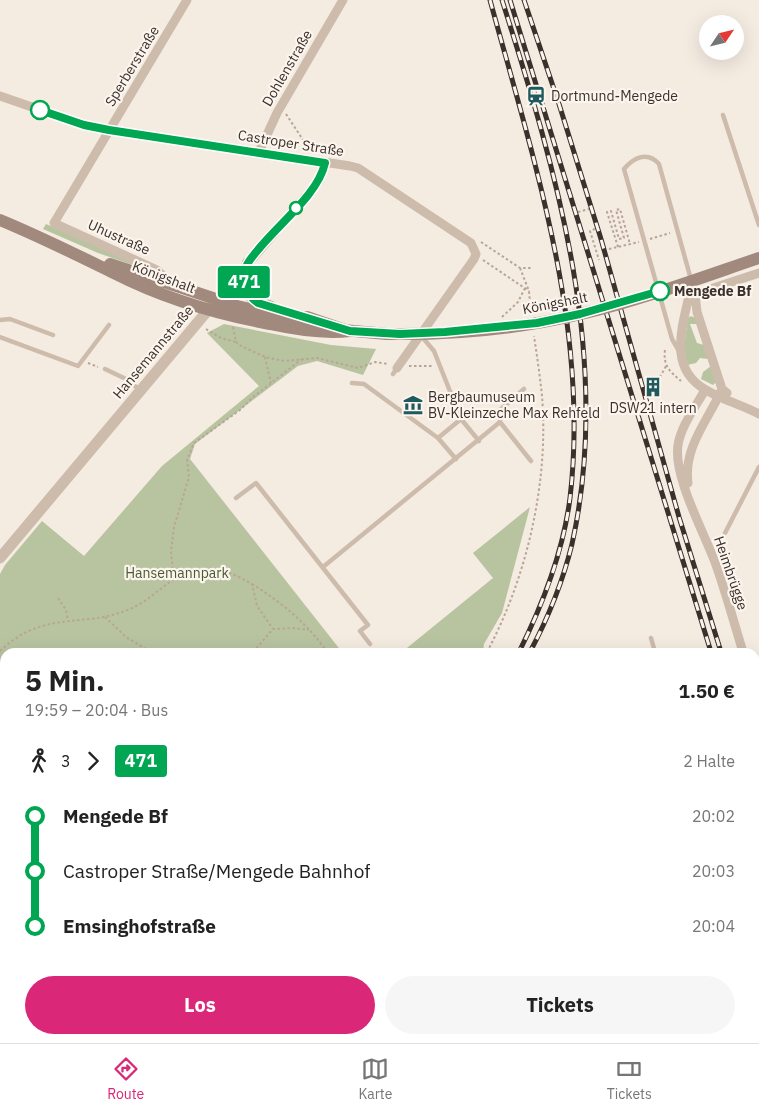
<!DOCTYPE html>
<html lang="de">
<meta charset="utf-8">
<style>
:root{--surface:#fff;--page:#f6f6f6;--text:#222;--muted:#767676;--line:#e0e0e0;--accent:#db2777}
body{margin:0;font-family:"IBM Plex Sans",sans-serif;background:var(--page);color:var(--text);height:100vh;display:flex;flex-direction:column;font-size:19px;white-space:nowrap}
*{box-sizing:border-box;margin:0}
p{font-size:16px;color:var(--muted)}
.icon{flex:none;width:28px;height:28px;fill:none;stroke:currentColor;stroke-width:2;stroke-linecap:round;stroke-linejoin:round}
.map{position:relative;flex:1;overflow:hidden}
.sheet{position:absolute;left:0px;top:648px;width:760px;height:396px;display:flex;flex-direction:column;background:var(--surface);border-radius:15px 15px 0 0;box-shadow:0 5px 20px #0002}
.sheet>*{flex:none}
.badge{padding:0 10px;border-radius:4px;font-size:18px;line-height:32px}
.needle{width:32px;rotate:55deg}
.controls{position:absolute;left:699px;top:15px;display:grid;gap:10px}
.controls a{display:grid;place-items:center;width:45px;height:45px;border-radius:50%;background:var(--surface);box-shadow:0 5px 20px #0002;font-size:25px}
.map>.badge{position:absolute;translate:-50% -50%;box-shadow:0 0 0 2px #fff}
.legs{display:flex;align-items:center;gap:8px;height:55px;padding:0 25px;font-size:16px}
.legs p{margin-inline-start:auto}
.overview{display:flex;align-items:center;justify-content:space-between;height:85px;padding:0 25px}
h1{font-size:28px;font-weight:800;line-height:38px}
.primary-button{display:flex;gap:10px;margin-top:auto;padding:10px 25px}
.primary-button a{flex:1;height:58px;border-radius:30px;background:var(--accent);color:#fff;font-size:20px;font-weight:800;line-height:58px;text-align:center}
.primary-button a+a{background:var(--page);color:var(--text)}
ul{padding:0 25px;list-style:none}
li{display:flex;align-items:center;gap:18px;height:55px;font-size:19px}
li i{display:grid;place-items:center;width:8px;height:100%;margin:0 6px;background:currentColor}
li i::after{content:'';width:12px;height:12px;margin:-6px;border:4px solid;border-radius:50%;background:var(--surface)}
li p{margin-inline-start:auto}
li:first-child i{background:linear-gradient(#0000 50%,currentColor 0)}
li:last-child i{background:linear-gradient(currentColor 50%,#0000 0)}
.tab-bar{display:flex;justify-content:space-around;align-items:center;height:70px;border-top:1px solid var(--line);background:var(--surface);font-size:14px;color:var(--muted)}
.tab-bar a{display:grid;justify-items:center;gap:2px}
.tab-bar .selected{color:var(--accent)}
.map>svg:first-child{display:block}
.green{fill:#b8c4a0}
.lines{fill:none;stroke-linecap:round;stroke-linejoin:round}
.path{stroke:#b9a596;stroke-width:2;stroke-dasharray:2.5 2.5;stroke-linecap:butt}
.service{stroke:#cdbbac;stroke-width:4.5}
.minor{stroke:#cdbbac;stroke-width:9}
.tertiary{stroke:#cdbbac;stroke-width:11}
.secondary{stroke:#a18a7d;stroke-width:12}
.rail-casing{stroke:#3b302b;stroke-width:5}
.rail{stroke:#fbf5ee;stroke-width:3;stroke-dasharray:9;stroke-linecap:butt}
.secondary-bridge{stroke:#a18a7d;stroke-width:12}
.line-1-casing{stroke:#fff;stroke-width:11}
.line-1{stroke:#00a651;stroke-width:8}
.stop-1-dot{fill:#fff;stroke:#00a651;stroke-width:2.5}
.labels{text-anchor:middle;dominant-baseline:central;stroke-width:4.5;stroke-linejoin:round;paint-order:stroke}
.street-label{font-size:14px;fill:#3b302b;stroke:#fbf5ee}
.poi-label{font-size:14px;fill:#3b302b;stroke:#fbf5ee;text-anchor:start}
.stop-label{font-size:14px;font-weight:bold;fill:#3b302b;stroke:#fbf5ee;text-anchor:start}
.park-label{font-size:14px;fill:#4a5a2e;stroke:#fbf5ee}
</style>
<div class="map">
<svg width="759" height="1043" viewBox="0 0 759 1043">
<rect width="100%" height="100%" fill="#f4ebe1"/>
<path class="green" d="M46 224 139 265V267L98 253 43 229Z
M691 316 695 318 697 324H690L697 343 704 345 708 359 700 358 696 363 687 365 684 346 688 318Z
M224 324 331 345 376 349 363 375 317 361 298 366 195 444 190 459 342 652H5V990L0 992V574L5 565 42 521 84 556 162 466 259 386 207 333Z
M711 366 716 382 713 385 701 379 703 372Z
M530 507 502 613 484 644 483 652H402L493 578 473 553Z"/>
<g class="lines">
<path class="path" d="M286 114 311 152
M578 212 589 209
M595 229 590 231 599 260
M650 239 670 233
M481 242 520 268H532
M618 247 607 212 611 211 619 239 624 238 616 210 620 209 630 244
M609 249 639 242
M483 260 529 291
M520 268 529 291 531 314
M502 317 518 302 525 288
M233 327 236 342 241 346 265 357 284 361 317 358 358 368 375 362 388 364
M206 329 221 338 236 342
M665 350C663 365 669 371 681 381
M265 357 271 383
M88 363 98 367
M409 366H432
M655 386 666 366
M174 579 171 552 174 527 189 477 187 460 194 443 240 410 252 398 302 359
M252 584C281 602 308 624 327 652
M58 598 66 610 68 621
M105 617 126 637 151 652
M0 651C45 608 84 630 132 608 157 597 173 571 202 569 221 567 236 575 252 584L257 606 273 629
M253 652 273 629 293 628 309 630
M288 652H292
M487 652C527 577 549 482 542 396 540 376 537 356 534 336
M0 761 5 759
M0 833 5 831
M0 936 5 933"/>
<path class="service" d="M723 115 759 225
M0 320 10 319 53 335
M0 337 78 366 109 325
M423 338 434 351 461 419 479 441
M679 351 672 339 624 169C634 157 648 151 659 164L695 294
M105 369 126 379 140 390
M393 374 397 368
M352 383 364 384 438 438 456 459
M500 422 531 461
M438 438 461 419
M236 498 256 483 368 625 360 631 370 644
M725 533 759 467
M323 567 500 422V410L524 389
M651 638 655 652
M755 993 759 1006
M755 1035 759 1034
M535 1039 536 1043
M599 1039 600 1043
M574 1043V1039
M728 1043 743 1039"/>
<path class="minor" d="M0 96 84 125 109 130 350 166 358 168 471 243 476 254 474 259 397 368
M259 152 277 113 343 0
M759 273 689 296C681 331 669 369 706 390 723 400 742 405 759 414
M169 282 157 270 54 223 187 0
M695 294 697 312 722 389 727 393
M218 299 319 181 325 163
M705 390C696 406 681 426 678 445 673 477 705 534 716 565 726 593 734 623 743 652
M688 483C683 447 709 419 722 389
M755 691 759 704"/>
<path class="tertiary" d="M0 558 214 303"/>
<path class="secondary" d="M0 220C39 236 77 255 114 273 163 298 217 314 270 324 297 330 323 334 350 331
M248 263C241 289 246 299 271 307
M110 264 237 306 314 324
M307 317 345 330
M343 330 387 334"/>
<defs>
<path id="rail" d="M490 0C534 161 590 329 570 498 563 553 543 604 519 652
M502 0C557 173 613 361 572 544 563 581 548 618 530 652
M510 0 711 652
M524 0 559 104 601 239 679 517 721 652
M755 770 759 783
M755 795 759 808
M0 999 5 997"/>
</defs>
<use href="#rail" class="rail-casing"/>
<use href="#rail" class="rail"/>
<path class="secondary-bridge" d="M387 334C451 335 519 329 581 314 641 300 700 278 759 258"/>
</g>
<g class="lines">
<defs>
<path id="line-1" d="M40 110 84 125 109 130 325 163C317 199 268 231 248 263 240 277 245 294 258 303L350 331 400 334 445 332 537 323 580 314 660 291"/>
</defs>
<use href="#line-1" class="line-1-casing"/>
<use href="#line-1" class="line-1"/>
</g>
<defs>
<symbol id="station-bare" viewBox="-9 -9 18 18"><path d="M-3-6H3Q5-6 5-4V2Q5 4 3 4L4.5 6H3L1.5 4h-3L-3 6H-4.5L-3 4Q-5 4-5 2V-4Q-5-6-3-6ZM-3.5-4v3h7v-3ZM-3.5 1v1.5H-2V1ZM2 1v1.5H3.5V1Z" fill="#1f5a5e" stroke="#fbf5ee" stroke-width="2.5" paint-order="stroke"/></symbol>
<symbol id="building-bare" viewBox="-9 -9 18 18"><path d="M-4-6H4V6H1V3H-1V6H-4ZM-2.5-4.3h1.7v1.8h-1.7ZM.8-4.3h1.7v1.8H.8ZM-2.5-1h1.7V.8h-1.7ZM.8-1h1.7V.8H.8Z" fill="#1f5a5e" stroke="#fbf5ee" stroke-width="2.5" paint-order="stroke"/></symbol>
<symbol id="museum-bare" viewBox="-9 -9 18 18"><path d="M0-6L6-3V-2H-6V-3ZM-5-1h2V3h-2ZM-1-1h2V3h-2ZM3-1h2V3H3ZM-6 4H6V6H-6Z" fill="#1f5a5e" stroke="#fbf5ee" stroke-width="2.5" paint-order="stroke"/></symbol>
</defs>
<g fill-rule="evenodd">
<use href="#station-bare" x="522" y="82" width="28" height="28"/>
<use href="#building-bare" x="639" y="373" width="28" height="28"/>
<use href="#museum-bare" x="399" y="391" width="28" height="28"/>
</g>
<g class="stop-1-dot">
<circle cx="40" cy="110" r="9"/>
<circle cx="296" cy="208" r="6"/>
<circle cx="660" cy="291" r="9"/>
</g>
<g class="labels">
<g class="street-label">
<text transform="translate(132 66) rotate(-59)">Sperberstraße</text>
<text transform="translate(287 68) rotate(-60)">Dohlenstraße</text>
<text transform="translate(291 143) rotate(9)">Castroper Straße</text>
<text transform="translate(119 237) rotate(24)">Uhustraße</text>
<text transform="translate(164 277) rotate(21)">Königshalt</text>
<text transform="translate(555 303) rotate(-11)">Königshalt</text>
<text transform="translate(153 352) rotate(-50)">Hansemannstraße</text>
<text transform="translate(731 573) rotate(71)">Heimbrügge</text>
</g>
<g class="poi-label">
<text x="551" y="96">Dortmund-Mengede</text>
<text x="428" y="397">Bergbaumuseum<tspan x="428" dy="16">BV-Kleinzeche Max Rehfeld</tspan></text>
<text x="653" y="408" text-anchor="middle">DSW21 intern</text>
</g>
<g class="stop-label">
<text x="674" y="291">Mengede Bf</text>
</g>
<g class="park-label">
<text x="177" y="573">Hansemannpark</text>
</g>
</g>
</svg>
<div class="controls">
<a><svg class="needle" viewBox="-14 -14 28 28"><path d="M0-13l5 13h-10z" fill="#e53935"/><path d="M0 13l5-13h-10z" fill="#767676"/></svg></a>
</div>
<b class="badge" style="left:244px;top:282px;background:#00a651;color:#fff">471</b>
<section class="sheet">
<div class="overview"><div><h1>5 Min.</h1><p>19:59 – 20:04 · Bus</p></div><b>1.50 €</b></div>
<div class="legs"><svg class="icon" aria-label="walk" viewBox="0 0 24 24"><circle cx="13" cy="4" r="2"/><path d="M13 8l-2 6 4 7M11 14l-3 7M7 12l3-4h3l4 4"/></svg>3<svg class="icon" aria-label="forward" viewBox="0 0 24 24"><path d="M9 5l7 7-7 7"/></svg><b class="badge" style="background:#00a651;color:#fff">471</b><p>2 Halte</p></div>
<ul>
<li><i style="color:#00a651"></i><b>Mengede Bf</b><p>20:02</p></li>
<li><i style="color:#00a651"></i><span>Castroper Straße/Mengede Bahnhof</span><p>20:03</p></li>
<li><i style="color:#00a651"></i><b>Emsinghofstraße</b><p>20:04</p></li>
</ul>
<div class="primary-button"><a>Los</a><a>Tickets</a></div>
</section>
</div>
<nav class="tab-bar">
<a class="selected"><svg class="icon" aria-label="directions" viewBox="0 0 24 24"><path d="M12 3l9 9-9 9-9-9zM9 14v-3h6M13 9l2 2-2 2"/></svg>Route</a>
<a><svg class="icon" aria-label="map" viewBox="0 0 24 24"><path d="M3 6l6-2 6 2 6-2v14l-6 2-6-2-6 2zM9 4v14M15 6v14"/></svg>Karte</a>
<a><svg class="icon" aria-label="tickets" viewBox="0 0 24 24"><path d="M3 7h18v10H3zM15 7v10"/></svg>Tickets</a>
</nav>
